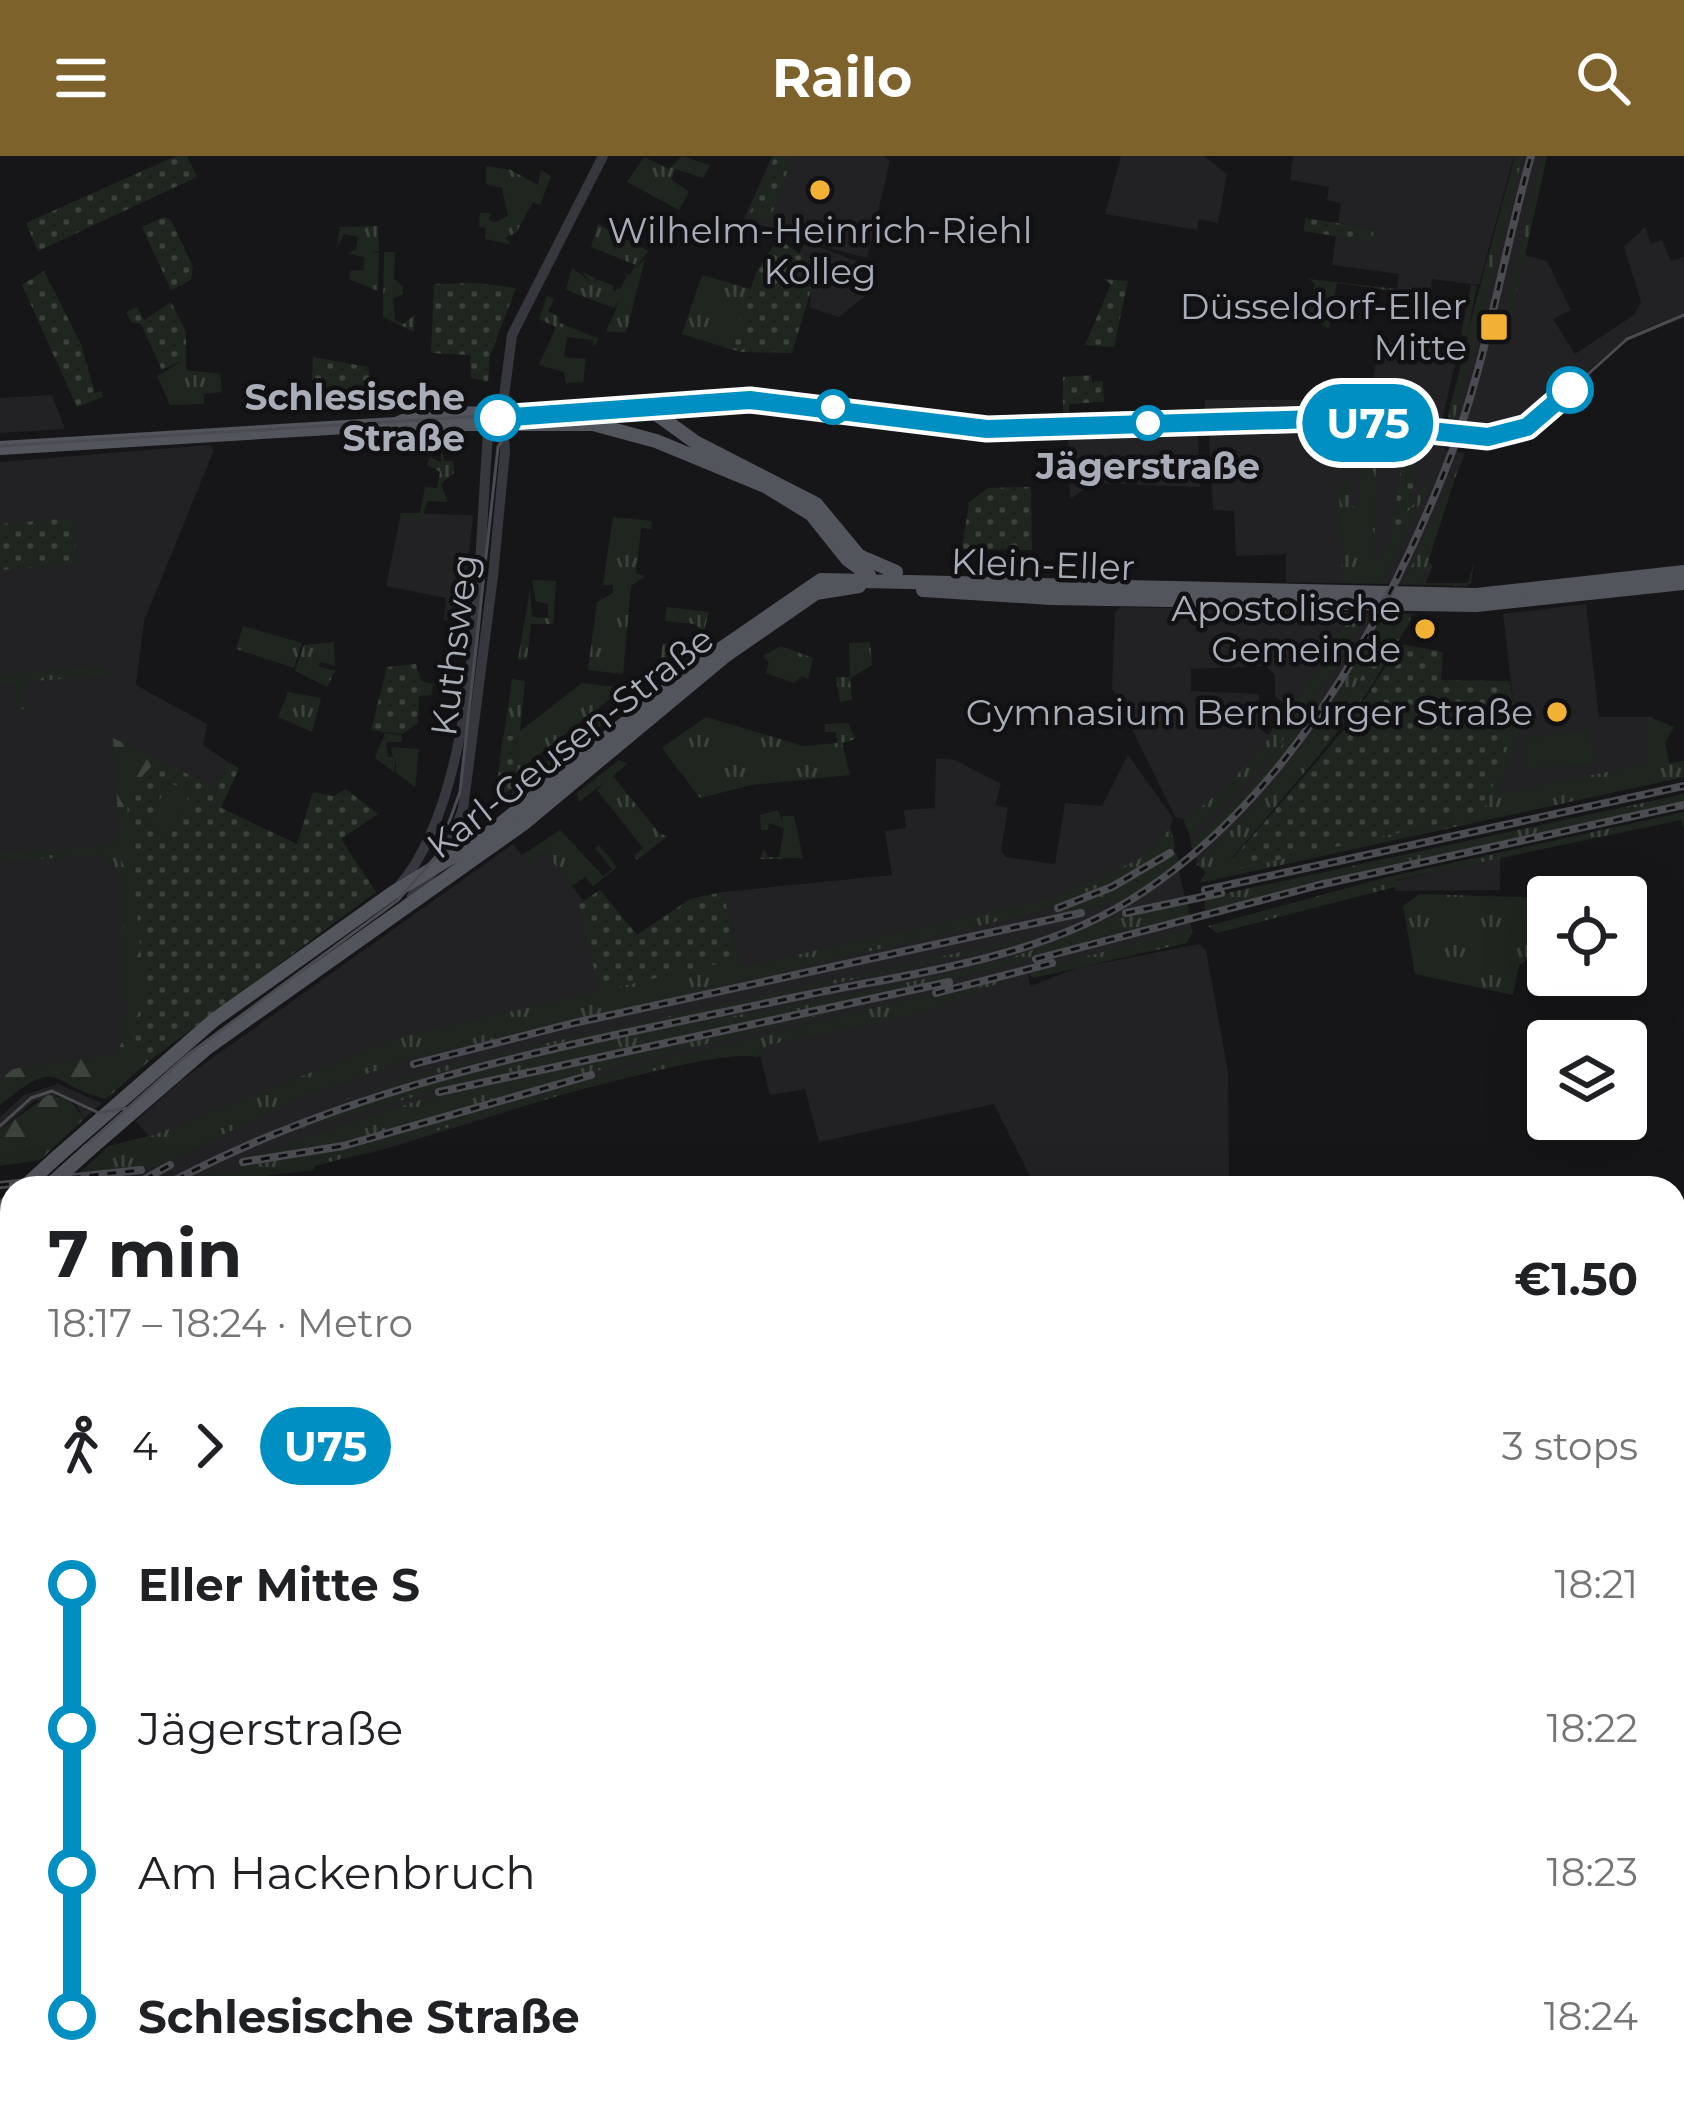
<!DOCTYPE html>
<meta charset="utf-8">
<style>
:root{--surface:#fff;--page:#f6f6f6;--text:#202124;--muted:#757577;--accent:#7e622b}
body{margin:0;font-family:Montserrat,sans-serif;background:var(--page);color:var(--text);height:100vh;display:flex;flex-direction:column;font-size:45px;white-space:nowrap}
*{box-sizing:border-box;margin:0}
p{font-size:39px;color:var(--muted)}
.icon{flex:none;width:66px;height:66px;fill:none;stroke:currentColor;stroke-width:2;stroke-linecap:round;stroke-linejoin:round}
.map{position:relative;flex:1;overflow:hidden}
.side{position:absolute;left:0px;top:1020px;width:1686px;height:939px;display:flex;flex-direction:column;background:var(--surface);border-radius:36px 36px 0 0;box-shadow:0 12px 48px #0002}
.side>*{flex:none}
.badge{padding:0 24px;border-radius:39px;font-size:42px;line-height:78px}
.controls{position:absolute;left:1527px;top:720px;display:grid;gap:24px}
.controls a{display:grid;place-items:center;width:120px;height:120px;border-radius:12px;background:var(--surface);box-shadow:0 12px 48px #0002;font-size:60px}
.map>.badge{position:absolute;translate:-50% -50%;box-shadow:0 0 0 6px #fff}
.legs{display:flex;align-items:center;gap:18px;height:132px;padding:0 48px;font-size:39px}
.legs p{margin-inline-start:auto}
.overview{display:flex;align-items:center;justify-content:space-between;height:204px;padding:0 48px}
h1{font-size:66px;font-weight:700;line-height:90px}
ul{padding:0 48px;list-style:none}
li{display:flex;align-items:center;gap:42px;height:144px;font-size:45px}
li i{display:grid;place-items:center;width:18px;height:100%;margin:0 15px;background:currentColor}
li i::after{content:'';width:30px;height:30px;margin:-15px;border:9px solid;border-radius:50%;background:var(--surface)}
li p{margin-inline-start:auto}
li:first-child i{background:linear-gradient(#0000 50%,currentColor 0)}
li:last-child i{background:linear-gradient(currentColor 50%,#0000 0)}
header{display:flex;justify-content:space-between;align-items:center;height:156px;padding:0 48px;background:var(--accent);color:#fff;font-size:54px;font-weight:700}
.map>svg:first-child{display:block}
.built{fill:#222225;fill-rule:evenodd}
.grass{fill:url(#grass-tufts)}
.forest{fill:url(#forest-firs)}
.park{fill:url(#park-dots)}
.pitch{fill:#1e261f}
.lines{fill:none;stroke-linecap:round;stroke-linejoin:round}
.minor{stroke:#37383d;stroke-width:10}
.major{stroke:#53555c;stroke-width:14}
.tram{stroke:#4a4c52;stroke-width:3}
.rail-casing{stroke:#4a4c52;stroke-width:8}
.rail{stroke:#111113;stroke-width:3;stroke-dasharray:9;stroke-linecap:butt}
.major-bridge{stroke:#53555c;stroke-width:14}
.line-1-casing{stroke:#fff;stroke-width:27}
.line-1{stroke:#008fc2;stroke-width:18}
.poi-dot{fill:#f2b134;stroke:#111113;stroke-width:4.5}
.stop-1-dot{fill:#fff;stroke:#008fc2;stroke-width:6}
.labels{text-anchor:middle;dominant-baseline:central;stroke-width:9;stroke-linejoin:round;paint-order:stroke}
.poi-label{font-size:36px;fill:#a8adb8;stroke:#111113;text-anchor:end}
.stop-label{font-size:36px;font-weight:bold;fill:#a8adb8;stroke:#111113;text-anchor:end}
.street-label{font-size:36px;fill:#a8adb8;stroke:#111113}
</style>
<header><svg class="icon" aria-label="menu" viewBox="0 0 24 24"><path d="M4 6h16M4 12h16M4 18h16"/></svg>Railo<svg class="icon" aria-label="search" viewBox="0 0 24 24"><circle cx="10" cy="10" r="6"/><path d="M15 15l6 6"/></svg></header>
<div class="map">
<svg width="1684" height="1957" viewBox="0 0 1684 1957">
<defs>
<pattern id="grass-tufts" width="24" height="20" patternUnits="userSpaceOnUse" patternTransform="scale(3)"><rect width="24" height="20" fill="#1e261f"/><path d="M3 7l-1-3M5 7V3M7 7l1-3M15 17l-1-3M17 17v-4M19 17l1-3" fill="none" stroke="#3c433d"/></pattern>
<pattern id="forest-firs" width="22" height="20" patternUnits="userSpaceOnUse" patternTransform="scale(3)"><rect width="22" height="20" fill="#1e261f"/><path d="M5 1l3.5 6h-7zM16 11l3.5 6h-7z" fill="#3c433d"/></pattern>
<pattern id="park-dots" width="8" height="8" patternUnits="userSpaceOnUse" patternTransform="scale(3)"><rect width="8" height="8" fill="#1e261f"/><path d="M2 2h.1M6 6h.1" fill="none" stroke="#3c433d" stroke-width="1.8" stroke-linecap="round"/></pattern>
</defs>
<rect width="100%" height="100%" fill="#161618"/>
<path class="built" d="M772 0H884L890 5 867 102 806 86 864 108 861 119 876 131 839 161 810 152 812 107 799 98 806 85 744 63Z
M1121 0H1204L1227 18 1218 67 1199 63 1197 74 1105 58Z
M1293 0H1514L1479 129 1432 123 1426 159 1394 154 1399 118 1332 109 1336 80 1371 86 1374 73 1338 67 1341 47 1327 44 1329 31 1290 24Z
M1516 0H1547L1525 99 1547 105 1571 154 1553 163 1575 198 1634 159 1641 146 1624 91 1645 71 1651 88 1662 84 1671 105 1684 101V157L1628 180 1526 270 1477 278 1448 270V258Z
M1380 185 1458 195 1440 273 1333 260H1205V244H1369Z
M52 239 65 273 0 277V242Z
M1327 269 1442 286 1445 294 1465 297 1424 404 1433 409 1425 429 1286 426V398L1236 400 1234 355 1213 354 1209 282 1215 273Z
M1186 272 1198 279 1200 331 1094 327 1070 343 1068 279Z
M210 289 214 294 144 465 136 529 207 568 203 589 228 606 216 631 121 588 135 887 82 918 39 915 0 936V306Z
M401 357 473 359 462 465 444 464 446 442 386 430Z
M1586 448 1599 561H1653L1659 618 1482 658 1516 569 1503 458Z
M1121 451 1353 456 1399 461 1320 587V598L1197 707 1185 663 1175 661 1112 532 1115 456ZM1266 510 1275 519V540L1288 552 1268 579 1259 572V538L1191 535V513Z
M1128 599 1173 662 1170 674 1193 778 1028 817 1030 830 1077 812 1199 788 1206 794 1228 916 1229 1032H1036L994 948 819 986 805 933 770 939 758 891 584 932 382 994 213 1032H63L109 990 149 980 136 965 183 923 513 688 528 707 544 695 583 744 579 749 599 821 739 803 723 736 892 719 885 675 906 672 904 654 935 652 936 602 955 604 1001 628 995 649 1008 652 1001 695 1006 701 1055 708 1065 647 1102 650Z
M1500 701V734L1395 735V725Z
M58 928 102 947 84 963 76 948 59 939 34 945 0 974V961L24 939Z
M12 1599V1704L0 1699V1600Z
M788 1947H1070L1071 1951 1138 1947 1137 1957H793Z"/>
<path class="grass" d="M682 0 710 9 703 22 676 13 671 23 689 36 679 54 627 26 644 1 669 13Z
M1515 0H1523L1453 268H1447L1468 181 1461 179 1471 129 1477 130 1467 179Z
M1543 0H1547L1506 184 1499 182Z
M486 10 511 14 538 29 541 14 551 20 540 49 533 46 516 77 506 81 510 88 485 83 486 72 479 70 480 57H491L489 64 495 66 508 60 502 32 486 28Z
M598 68 648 95 634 114 645 103 626 177 606 175 620 144 614 152 566 134 572 112 591 126 582 116 595 122 594 127 597 123 614 130 613 135 621 132 627 120 623 116 630 119 636 109 591 91Z
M378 70 379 95 371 96 379 97 378 135 349 123 350 115 364 114V101L347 97 356 94 358 81 344 78 337 92 340 71Z
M384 96H395L394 122 403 131V138L393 143 395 164 403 168 415 159 414 176 383 161Z
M757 115 792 197 740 196 682 178 702 119 751 133Z
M1309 123 1397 133 1394 154 1426 158 1433 123 1428 160 1392 155 1394 135 1337 127 1329 173 1294 151 1293 144 1312 146 1315 128Z
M547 140 554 143 548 155 559 161 558 166 599 183 593 191V184L567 181 564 201 586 203 583 226 566 227 564 216 539 209 556 171 539 163Z
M186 203V214L220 218 222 236 204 238V248L170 249 157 220Z
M441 295 445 305H453L454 317 441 328 448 346 427 345 422 363 400 362 401 357H420L425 331 437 332 440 316 427 309 430 301 441 306Z
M1443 298 1382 427H1342L1339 328 1350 324V350L1357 351 1363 306 1376 309 1374 401 1381 402Z
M1459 310 1421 427H1468L1474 406 1471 427 1466 430 1403 428Z
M613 361 652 365 651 373 641 372 636 418 645 420 631 430 623 518 588 514 597 446 613 437V429H603Z
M532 424 556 425 553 468H531L527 503 518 504 530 433 532 461 548 462V448L536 445Z
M667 451 709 456 705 471 710 488 659 524 651 518 660 507 663 487 700 491 696 485 703 486 704 476 694 468 665 465Z
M1354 455 1366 457C1322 541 1263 618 1190 679L1183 663C1251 623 1314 523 1354 455Z
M1386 457 1412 458 1409 467 1398 461 1320 587V598L1229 706 1233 713 1481 658 1515 559 1535 556 1538 568 1519 577 1498 638 1647 608 1646 560 1674 571 1665 586 1669 607 1684 605V621L1199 727 1206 716 1196 708C1278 637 1330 549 1386 457Z
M243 470 302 487 294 512 236 493Z
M334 486 335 510 320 506 318 510 335 515 327 531 295 515 304 489Z
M870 486 872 509 850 522 852 544 840 546 836 521H850L849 487Z
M781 490 813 502 808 523 802 520 794 527 766 517 769 507 763 500Z
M105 510 108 519 23 526 24 553 18 554 16 528H0V519Z
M512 523 525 525 520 575 582 527 624 532 516 617 521 625 630 541 631 546 512 640 518 582 504 579Z
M1324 533C1319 577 1229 668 1193 696L1191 687 1251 631Z
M288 536 321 542 312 576 278 561Z
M706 561 803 590 837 587 836 576H825V568L848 567 855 583 842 587 850 619 751 629 700 642 662 592Z
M385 577 402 579 401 586H386L388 601H393L391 591 419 593 415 631 396 617V602L394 616 375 602Z
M619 604 627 608 613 620 660 678 668 680 637 704 634 700 643 692 597 634 606 625 579 646 577 637Z
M1684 638V647L1205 754 1204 742Z
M778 654 783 668 782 660H794L803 702 760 703 764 693 768 701H779L784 672 769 667 768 674H761L760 659Z
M1684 656V673L1681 664 1396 724 1395 731 1217 777 1208 770 1384 722Z
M1171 672 1175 691 1124 721 1041 755 403 905 299 942 158 1010 78 1018 109 990 154 979 400 881 704 811 739 803 742 811 1055 742 1141 702Z
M560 674 603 720 612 713 595 692 599 689 617 711 593 730 585 721 572 730 544 695 528 707 522 699Z
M120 675 122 721H116L114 705 104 707 102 699 0 705V697L110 690Z
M1176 696 1179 707 1133 740 1039 764 1113 732Z
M1419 738 1548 742V790L1519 809 1513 839 1415 818 1403 750Z
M1188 747 1189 760 940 826 437 934 297 974C516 882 761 865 991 807 1057 791 1123 747 1188 747Z
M1193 774 1187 787 1033 822 1027 817 913 859 767 889 758 902C717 884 385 993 315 1010L314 1014 254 1021 249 1027 188 1032 218 1017 243 1015V1008L320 998 641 909Z
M1016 784H1035L487 903 337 946 447 909Z
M860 850 600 914 332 990 251 1001 420 944Z"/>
<path class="forest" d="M113 582 216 631 145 671 144 897 149 905 106 943C49 930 63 897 0 949V924L13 913 116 898 122 886V863L126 862 120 774 125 768Z
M48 939 69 943 84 963 40 1004 0 1010V974Z"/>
<path class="park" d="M176 0H187L197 21 38 95 26 67Z
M775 0H793L769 65 749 59Z
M164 61 171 64 193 111 191 124 171 134 142 71Z
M1305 62 1374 73 1372 86 1304 75Z
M778 83 812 106 811 132 818 115 828 111 819 136 811 134 792 197 730 192 757 115Z
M44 115 81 188 95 237 101 235 103 241 77 251 22 129Z
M1103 123 1128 125 1114 191 1085 189 1111 128Z
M477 127 516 132 490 200 488 226 471 222 470 199 431 197 434 128Z
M171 146 186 176V203L162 214 141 168 131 166 126 156 137 151 144 164Z
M313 201 368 211 373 243 311 247Z
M1091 219 1092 226 1103 225 1104 246 1069 248V262H1063V221Z
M1403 300 1411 304 1414 345 1390 388Z
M1031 331 1032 394 962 393 969 346 988 332Z
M74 362 77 408 0 414V368Z
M1399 461 1409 467 1367 537 1320 598V587Z
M1400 488 1443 496 1441 524 1510 525 1516 569 1482 658 1233 714 1229 707 1349 568Z
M416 508 421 525 434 528 431 539 419 540 418 567 402 578 371 574 387 511Z
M503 579 518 581 513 632 503 639 496 638Z
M157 604 216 631 228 606 239 612 221 652 297 688 313 636 333 640 346 633 378 658 341 683 376 736 149 905 135 887 143 820 126 638Z
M600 734 637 779 690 743 723 736 739 803 599 835 579 748Z
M0 1467 12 1479V1599L0 1600Z
M0 1858 12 1866V1947H132L148 1957H0Z
M224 1947H347L339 1957H242Z"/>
<path class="pitch" d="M1591 574 1594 608 1526 613 1524 582Z
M168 626 191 636 170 682 147 672Z"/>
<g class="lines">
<path class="minor" d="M399 730C480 637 478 401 488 279L496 263
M412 740 444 703 463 653 493 420 505 295 502 256 512 179 603 0
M1674 1613 1684 1595
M1033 1957 1066 1947"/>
<path class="major" d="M396 268 423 257 524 258 644 249 695 286 816 348 859 400 896 416
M0 292 396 268H593L656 285 765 330 811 358 847 403 869 419
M923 434 1051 442 1476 449 1684 427
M89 994 207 892 523 668 725 500 816 437 859 430
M58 1000 214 864 394 736 482 683 693 512 821 424 1476 439 1684 416
M0 1054 12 1042
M0 1076 12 1065
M0 1819 12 1826
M0 1848 12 1856
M148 1947 165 1957
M204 1947 222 1957"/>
<path class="tram" d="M0 290 737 244 808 247 987 273 1325 263 1494 281 1536 265 1627 183 1684 159
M0 970 31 942 52 935 99 957 125 952
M38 1032 186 900 398 744 437 699 460 636 498 291 509 272 528 264
M0 1067 12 1056
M0 1831 12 1839
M176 1947 198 1957"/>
<defs>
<path id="rail" d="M1205 734 1684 630
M1058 752 1112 731 1170 697
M1126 757 1221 737
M1036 803 1319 729 1684 649
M936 837 1052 807
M414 908 574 867 1081 757
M439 936 949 826
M243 1006 343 990 591 919
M0 1029 141 1014
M129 1032 170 1009
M160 1032C361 923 580 887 801 840 916 816 1044 803 1143 736 1286 641 1380 476 1443 319 1485 217 1501 106 1531 0
M0 1125 12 1116
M0 1152 12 1142
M0 1672 12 1676"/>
</defs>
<use href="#rail" class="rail-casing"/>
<use href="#rail" class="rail"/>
<path class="major-bridge" d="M23 1032 58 1000
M47 1032 89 994"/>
</g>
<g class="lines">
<defs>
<path id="line-1" d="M498 262 750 244 987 273 1316 263 1488 281 1527 271 1570 234"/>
</defs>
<use href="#line-1" class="line-1-casing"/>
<use href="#line-1" class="line-1"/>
</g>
<g class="poi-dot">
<circle cx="820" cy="34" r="12"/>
<rect x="1479" y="156" width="30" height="30" rx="6"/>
<circle cx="1425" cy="473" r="12"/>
<circle cx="1557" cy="556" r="12"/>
</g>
<g class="stop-1-dot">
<circle cx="1570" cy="234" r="21"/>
<circle cx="833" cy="251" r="15"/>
<circle cx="498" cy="262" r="21"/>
<circle cx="1148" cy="267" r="15"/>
</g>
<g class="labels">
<g class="poi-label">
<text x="820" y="74" text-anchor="middle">Wilhelm-Heinrich-Riehl<tspan x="820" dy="41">Kolleg</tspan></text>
<text x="1467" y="150">Düsseldorf-Eller<tspan x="1467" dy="41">Mitte</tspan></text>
<text x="1401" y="452">Apostolische<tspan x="1401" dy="41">Gemeinde</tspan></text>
<text x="1533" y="556">Gymnasium Bernburger Straße</text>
</g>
<g class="stop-label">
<text x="465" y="241">Schlesische<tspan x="465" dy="41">Straße</tspan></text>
<text x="1148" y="310" text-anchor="middle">Jägerstraße</text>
</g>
<g class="street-label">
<text transform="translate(1043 408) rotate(2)">Klein-Eller</text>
<text transform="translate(454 489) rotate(-83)">Kuthsweg</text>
<text transform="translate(570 586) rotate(-38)">Karl-Geusen-Straße</text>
</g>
</g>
</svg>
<div class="controls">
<a><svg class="icon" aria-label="locate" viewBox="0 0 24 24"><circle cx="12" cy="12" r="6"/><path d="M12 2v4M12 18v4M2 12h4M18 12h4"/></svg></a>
<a><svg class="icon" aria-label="layers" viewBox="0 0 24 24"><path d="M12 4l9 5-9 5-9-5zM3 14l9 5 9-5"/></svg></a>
</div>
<b class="badge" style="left:1368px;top:267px;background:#008fc2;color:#fff">U75</b>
<section class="side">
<div class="overview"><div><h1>7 min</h1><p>18:17 – 18:24 · Metro</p></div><b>€1.50</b></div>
<div class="legs"><svg class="icon" aria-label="walk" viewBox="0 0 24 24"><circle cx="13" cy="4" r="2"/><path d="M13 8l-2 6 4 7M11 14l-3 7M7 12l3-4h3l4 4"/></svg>4<svg class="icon" aria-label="forward" viewBox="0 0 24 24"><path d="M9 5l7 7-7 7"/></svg><b class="badge" style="background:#008fc2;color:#fff">U75</b><p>3 stops</p></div>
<ul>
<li><i style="color:#008fc2"></i><b>Eller Mitte S</b><p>18:21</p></li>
<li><i style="color:#008fc2"></i><span>Jägerstraße</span><p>18:22</p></li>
<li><i style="color:#008fc2"></i><span>Am Hackenbruch</span><p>18:23</p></li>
<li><i style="color:#008fc2"></i><b>Schlesische Straße</b><p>18:24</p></li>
</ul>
</section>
</div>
